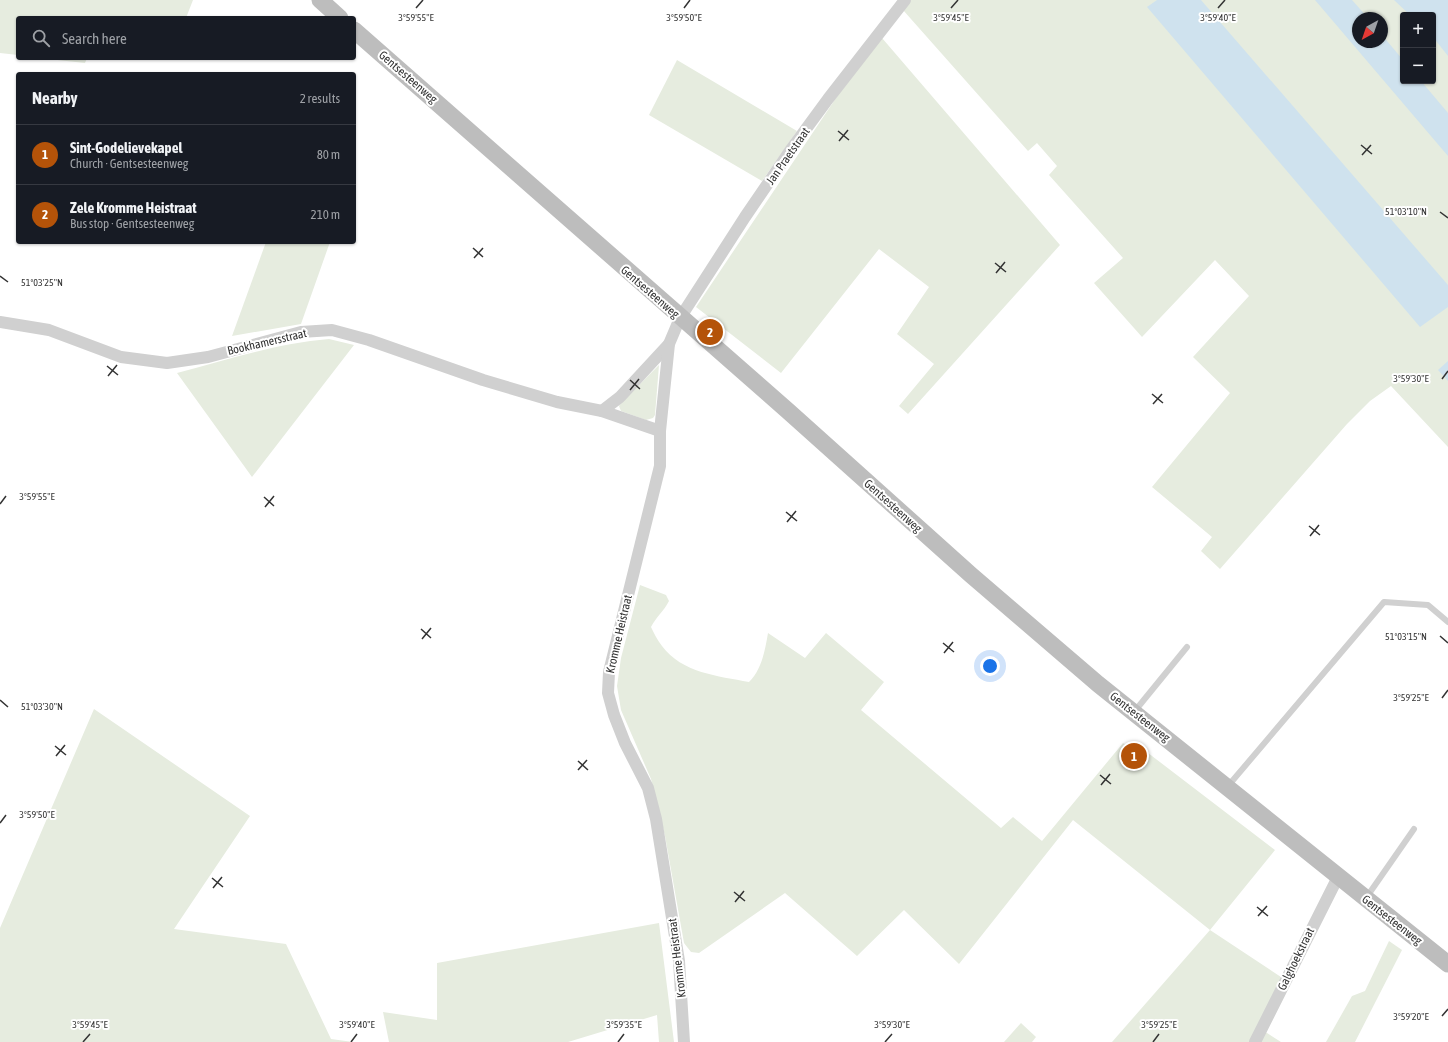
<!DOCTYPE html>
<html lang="en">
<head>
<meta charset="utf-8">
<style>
  body { margin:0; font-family:"Asap Condensed",sans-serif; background:#20242c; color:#f1f3f6 }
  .controls { position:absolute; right:12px; top:12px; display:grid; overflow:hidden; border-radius:4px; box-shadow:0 1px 3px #0004 }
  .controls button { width:36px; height:36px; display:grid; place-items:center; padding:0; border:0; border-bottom:1px solid #363941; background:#171b24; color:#f1f3f6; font:20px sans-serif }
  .compass { position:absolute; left:1352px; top:12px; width:36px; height:36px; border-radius:50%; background:#171b24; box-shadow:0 1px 3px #0004; rotate:220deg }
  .you { position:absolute; left:990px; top:666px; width:14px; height:14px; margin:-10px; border:3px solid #fff; border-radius:50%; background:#1a73e8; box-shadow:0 0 0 6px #1a73e833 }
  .badge { display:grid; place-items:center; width:26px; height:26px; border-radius:50%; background:#b45309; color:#fff; font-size:13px; font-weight:700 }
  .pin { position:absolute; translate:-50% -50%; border:2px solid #fff; box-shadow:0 1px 4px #0006 }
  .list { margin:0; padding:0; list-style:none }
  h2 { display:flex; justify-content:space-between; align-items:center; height:52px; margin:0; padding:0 16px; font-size:17px }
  h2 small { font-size:13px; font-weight:400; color:#9ea1a6 }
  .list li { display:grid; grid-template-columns:26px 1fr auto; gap:12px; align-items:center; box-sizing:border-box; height:60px; padding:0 16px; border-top:1px solid #363941 }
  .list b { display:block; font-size:15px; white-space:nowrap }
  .list p { margin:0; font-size:13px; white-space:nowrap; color:#9ea1a6 }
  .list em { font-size:13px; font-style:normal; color:#9ea1a6 }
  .icon { flex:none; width:22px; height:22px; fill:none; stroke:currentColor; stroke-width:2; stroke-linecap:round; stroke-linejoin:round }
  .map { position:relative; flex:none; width:1448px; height:1042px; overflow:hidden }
  .search { position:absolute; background:#171b24; box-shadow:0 1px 3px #0004; left:16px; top:16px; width:340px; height:44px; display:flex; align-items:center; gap:10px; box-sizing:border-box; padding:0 14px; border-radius:4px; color:#9ea1a6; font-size:15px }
  .panel { position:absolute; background:#171b24; box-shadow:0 1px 3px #0004; left:16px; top:72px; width:340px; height:172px; border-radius:4px }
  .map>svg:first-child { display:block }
  .green { fill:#e6ecdf; fill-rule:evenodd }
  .water { fill:#cfe2ee }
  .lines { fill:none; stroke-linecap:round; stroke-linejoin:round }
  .lane { stroke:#d0d0d0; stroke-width:6 }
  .street { stroke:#d0d0d0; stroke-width:12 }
  .secondary { stroke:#bdbdbd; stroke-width:17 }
  .ticks { fill:none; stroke:#333; stroke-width:1.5 }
  .labels { text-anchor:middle; stroke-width:4; stroke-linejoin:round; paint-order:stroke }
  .street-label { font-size:12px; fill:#333; stroke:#fff }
  .ticks-label { font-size:10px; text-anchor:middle; fill:#333; stroke:#fff; stroke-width:4; stroke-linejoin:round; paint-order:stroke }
</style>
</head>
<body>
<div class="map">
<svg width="1448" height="1042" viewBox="0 0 1448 1042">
  <rect width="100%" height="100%" fill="#fff"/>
  <!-- green -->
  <g class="green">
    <path d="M0,0H193L186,18H18V55L0,53Z"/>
    <path d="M911,0H1448V447L1391,386L1370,401L1347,424L1220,569L1201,551L1212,537L1152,487L1230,393L1193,357L1249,296L1215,260L1142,337L1094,283L1123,258L1049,175L1057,166L1037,143L1028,151L903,10ZM1403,15H1433V81H1403ZM1358,18H1382V42H1358Z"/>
    <path d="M882,38L1060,245L908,414L899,406L934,364L897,334L929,287L879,249L781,373L696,307L838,95Z"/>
    <path d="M39,58H87L85,63Z"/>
    <path d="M677,60L797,131L762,181L649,115Z"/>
    <path d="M266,242H330L301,324L232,336Z"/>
    <path d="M329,339L354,345L252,477L177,373C227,360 278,343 329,339Z"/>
    <path d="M659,365L655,415L653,418L646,420L621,411L619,406L621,403Z"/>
    <path d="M640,585L666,595L669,601C664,611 656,617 651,627C654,633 657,640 662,646C682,673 718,676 749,682C762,669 765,650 768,633L805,658L826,633L884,682L861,710L1001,828L1013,817L1042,841L1123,743L1131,748L1135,743L1275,850L1210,930L1287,981L1264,1031L1281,1042H1112L1210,930L1073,820L959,964L904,910L857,956L785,893L699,953L691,952L684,943L665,836L651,779L621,710L617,686L621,658Z"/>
    <path d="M94,709L250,816L174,929L286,944L331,1039L353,1042H0V928Z"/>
    <path d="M659,923L674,1042H659L657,1015L568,1042H389L383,1012L437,1020V963Z"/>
    <path d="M1389,941L1402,950L1355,1042H1326L1352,996L1365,991Z"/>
    <path d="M1021,1023L1036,1037L1032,1042H1004Z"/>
  </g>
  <!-- water -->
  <g class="water">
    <path d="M1157,0H1201L1448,285V307L1420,327L1147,7Z"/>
    <path d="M1315,0H1352L1368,18H1358V42H1382V35L1403,60V81H1421L1448,113V156Z"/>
    <path d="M1394,0H1448V56L1433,37V15H1410Z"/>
    <path d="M1448,361V381L1438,370Z"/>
  </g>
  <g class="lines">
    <!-- lane -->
    <g class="lane">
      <path d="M1134,712L1187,647"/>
      <path d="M1228,786L1384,602L1428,605L1448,622"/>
      <path d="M1366,898L1414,829"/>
    </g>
    <!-- street -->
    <g class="street">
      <path d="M0,322L49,330L121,357L167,363L208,357L301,332L332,330L369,340L483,380L557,402L602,411L660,431"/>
      <path d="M602,411L620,397L669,344"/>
      <path d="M684,1042L679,961L656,819L648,788L625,743L614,715L608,693L609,672L660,466V431L669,344L680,318L745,217L792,148L828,99L905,0"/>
      <path d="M1255,1042L1338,877"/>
    </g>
    <!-- secondary -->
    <g class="secondary">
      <path d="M320,0L340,18"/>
      <path d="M354,30L788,411L971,575L1098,684L1448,964"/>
    </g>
  </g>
  <!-- ticks -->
  <path class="ticks" d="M416,8L423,0M684,8L690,0M951,8L958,0M1218,8L1225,0M838,131L849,140M839,141L848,130M1361,145L1372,154M1362,155L1371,145M1440,212L1448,218M473,248L483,257M474,258L483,248M995,263L1006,272M996,273L1005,262M0,276L8,282M107,366L118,375M108,376L117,365M1442,379L1448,371M630,380L640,389M630,390L639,379M1152,394L1163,403M1153,404L1162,394M264,497L274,506M0,504L6,496M265,507L274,496M786,512L797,521M787,522L796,511M1309,526L1320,535M1310,536L1319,525M421,629L431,638M1440,636L1448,643M422,639L431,628M943,643L954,652M944,653L953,642M1442,698L1448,690M0,700L8,707M55,746L66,755M56,756L65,745M578,761L588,770M578,770L587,760M1100,775L1111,784M1101,785L1110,774M0,823L6,815M212,878L223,887M213,888L222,877M734,892L745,901M735,902L744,891M1257,907L1268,916M1258,916L1267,906M1442,1016L1448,1009M83,1042L90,1034M351,1042L357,1034M618,1042L624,1034M885,1042L892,1034M1153,1042L1159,1034"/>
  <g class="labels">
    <!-- street labels -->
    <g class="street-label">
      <text transform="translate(408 77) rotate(41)" y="4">Gentsesteenweg</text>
      <text transform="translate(788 156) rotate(-55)" y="4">Jan Praetstraat</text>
      <text transform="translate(650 292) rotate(41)" y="4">Gentsesteenweg</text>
      <text transform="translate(267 342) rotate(-13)" y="4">Bookhamersstraat</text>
      <text transform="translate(893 506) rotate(42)" y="4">Gentsesteenweg</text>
      <text transform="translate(619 634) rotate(-77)" y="4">Kromme Heistraat</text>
      <text transform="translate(1140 717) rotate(38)" y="4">Gentsesteenweg</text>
      <text transform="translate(1392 920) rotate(38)" y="4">Gentsesteenweg</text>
      <text transform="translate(677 958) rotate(-97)" y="4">Kromme Heistraat</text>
      <text transform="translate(1296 959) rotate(-64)" y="4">Galghoekstraat</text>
    </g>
  </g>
  <g class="ticks-label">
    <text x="416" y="21">3°59'55"E</text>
    <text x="684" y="21">3°59'50"E</text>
    <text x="951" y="21">3°59'45"E</text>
    <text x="1218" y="21">3°59'40"E</text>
    <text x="1406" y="215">51°03'10"N</text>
    <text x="42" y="286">51°03'25"N</text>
    <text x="1411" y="382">3°59'30"E</text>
    <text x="37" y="500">3°59'55"E</text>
    <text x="1406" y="640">51°03'15"N</text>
    <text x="1411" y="701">3°59'25"E</text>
    <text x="42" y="710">51°03'30"N</text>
    <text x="37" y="818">3°59'50"E</text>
    <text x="1411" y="1020">3°59'20"E</text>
    <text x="90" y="1028">3°59'45"E</text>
    <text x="357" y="1028">3°59'40"E</text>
    <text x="624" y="1028">3°59'35"E</text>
    <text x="892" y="1028">3°59'30"E</text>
    <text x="1159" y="1028">3°59'25"E</text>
  </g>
</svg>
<div class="controls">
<button>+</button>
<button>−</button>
</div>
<svg class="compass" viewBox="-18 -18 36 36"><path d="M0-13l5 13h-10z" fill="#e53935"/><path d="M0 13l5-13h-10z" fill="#9ea1a6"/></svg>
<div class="you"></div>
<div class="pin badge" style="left:1134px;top:756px">1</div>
<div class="pin badge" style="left:710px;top:332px">2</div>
<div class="search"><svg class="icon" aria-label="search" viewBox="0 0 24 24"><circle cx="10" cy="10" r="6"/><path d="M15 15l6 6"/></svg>Search here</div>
<section class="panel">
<h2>Nearby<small>2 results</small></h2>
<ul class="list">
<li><span class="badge">1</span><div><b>Sint-Godelievekapel</b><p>Church · Gentsesteenweg</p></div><em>80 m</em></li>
<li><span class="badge">2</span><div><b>Zele Kromme Heistraat</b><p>Bus stop · Gentsesteenweg</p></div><em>210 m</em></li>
</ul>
</section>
</div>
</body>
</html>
